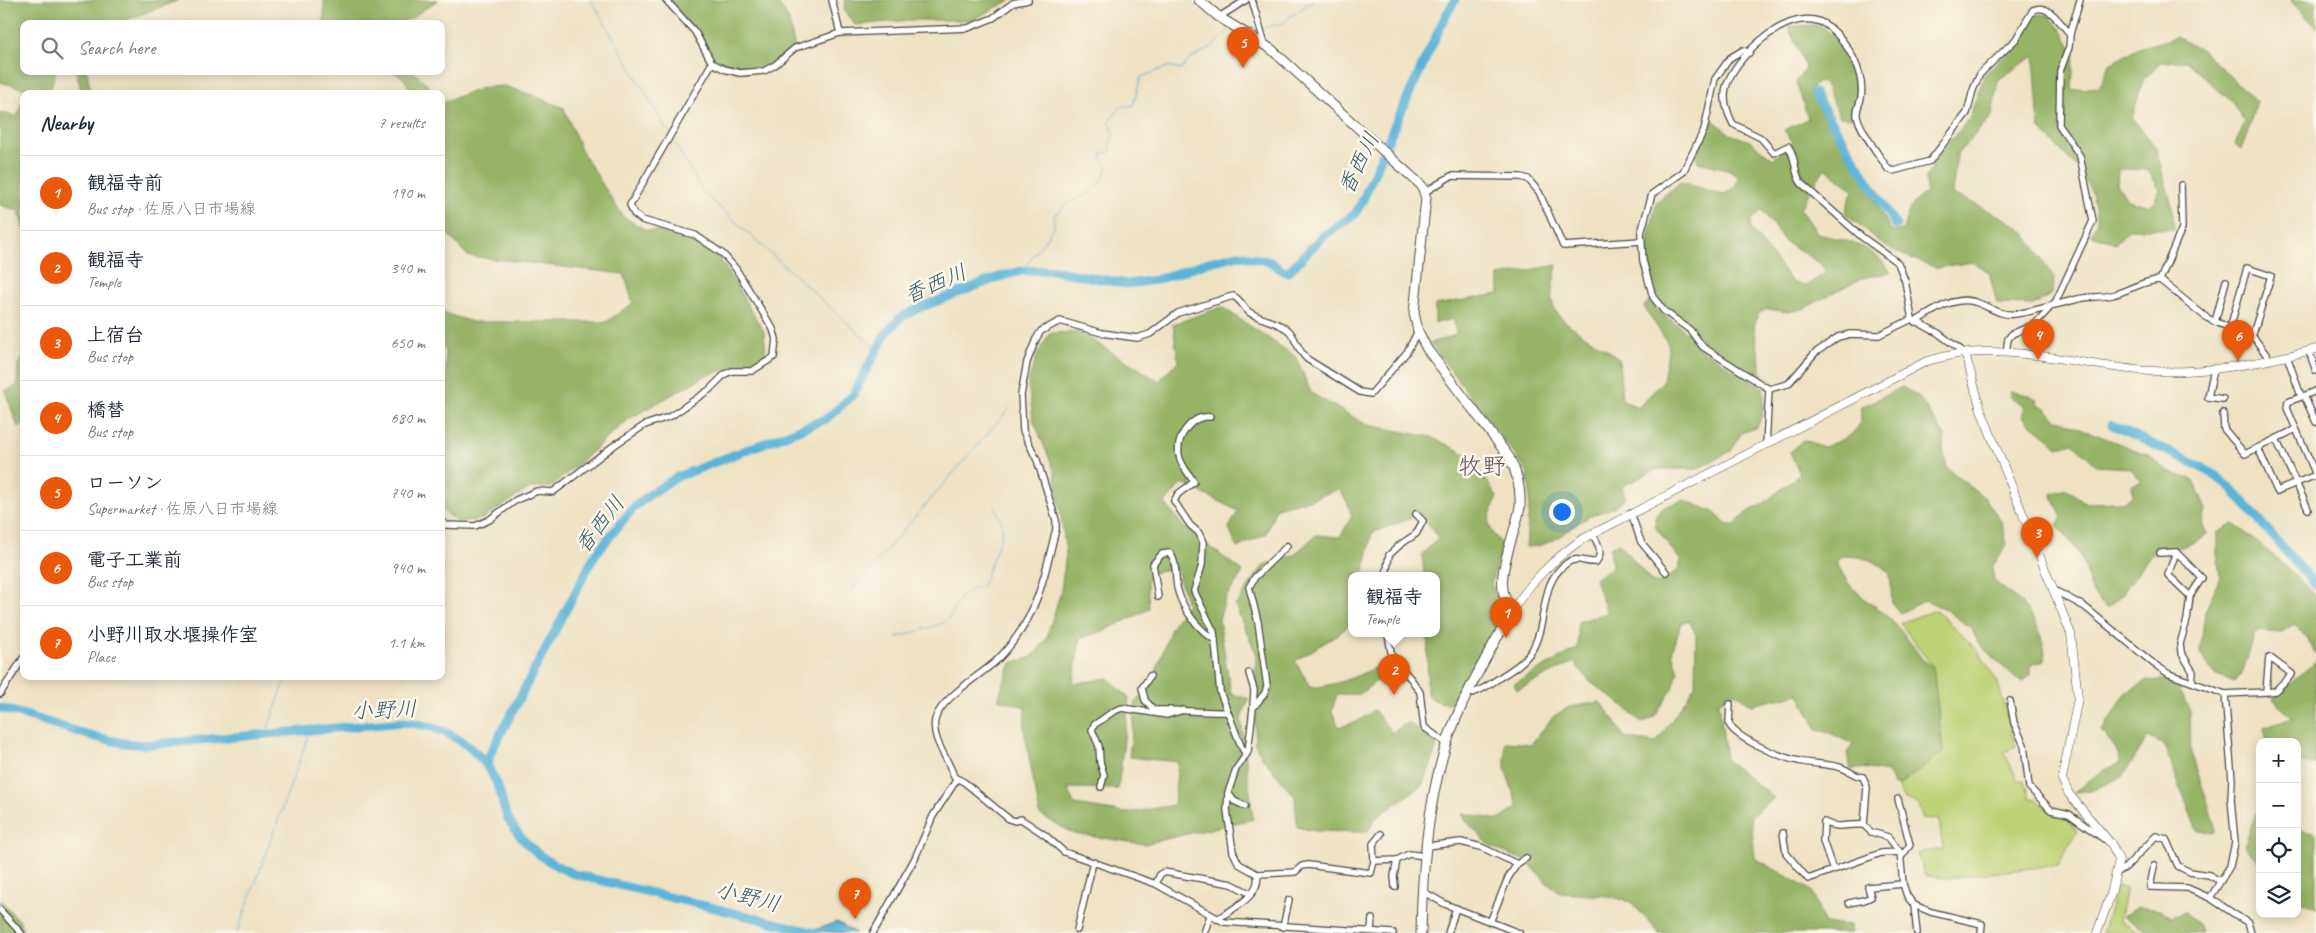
<!DOCTYPE html>
<html lang="en">
<head>
<meta charset="utf-8">
<style>
  body { margin:0; font-family:Caveat,"Klee One",sans-serif; background:#f6f6f7; color:#1f2937 }
  .controls { position:absolute; right:15px; bottom:15px; display:grid; overflow:hidden; border-radius:10px; box-shadow:0 2px 12px #0003 }
  .controls button { width:45px; height:45px; display:grid; place-items:center; padding:0; border:0; border-bottom:1px solid #e0e1e3; background:#fff; color:#1f2937; font:25px sans-serif }
  .you { position:absolute; left:1561px; top:511px; width:18px; height:18px; margin:-12px; border:4px solid #fff; border-radius:50%; background:#1a73e8; box-shadow:0 0 0 8px #1a73e833 }
  .badge { display:grid; place-items:center; width:32px; height:32px; border-radius:50%; background:#ea580c; color:#fff; font-size:16px; font-weight:700 }
  .pin { position:absolute; translate:-50% -41px; filter:drop-shadow(0 1px 2px #0008) }
  .pin::after { content:''; position:absolute; top:26px; width:18px; height:15px; background:inherit; clip-path:polygon(0 0,100% 0,50% 100%) }
  .popup { position:absolute; left:1348px; top:572px; width:92px; height:65px; box-sizing:border-box; display:grid; place-content:center; border-radius:10px; background:#fff; filter:drop-shadow(0 1px 4px #0005); font-size:16px; white-space:nowrap; color:#747a83 }
  .popup b { font-size:19px; color:#1f2937 }
  .popup::after { content:''; position:absolute; left:50%; top:100%; margin-left:-10px; border:10px solid transparent; border-top-color:#fff }
  .list { margin:0; padding:0; list-style:none }
  h2 { display:flex; justify-content:space-between; align-items:center; height:65px; margin:0; padding:0 20px; font-size:21px }
  h2 small { font-size:16px; font-weight:400; color:#747a83 }
  .list li { display:grid; grid-template-columns:32px 1fr auto; gap:15px; align-items:center; box-sizing:border-box; height:75px; padding:0 20px; border-top:1px solid #e0e1e3 }
  .list b { display:block; font-size:19px; white-space:nowrap }
  .list p { margin:0; font-size:16px; white-space:nowrap; color:#747a83 }
  .list em { font-size:16px; font-style:normal; color:#747a83 }
  .icon { flex:none; width:28px; height:28px; fill:none; stroke:currentColor; stroke-width:2; stroke-linecap:round; stroke-linejoin:round }
  .map { position:relative; flex:none; width:2316px; height:933px; overflow:hidden }
  .search { position:absolute; background:#fff; box-shadow:0 2px 12px #0003; left:20px; top:20px; width:425px; height:55px; display:flex; align-items:center; gap:12px; box-sizing:border-box; padding:0 18px; border-radius:10px; color:#747a83; font-size:19px }
  .panel { position:absolute; background:#fff; box-shadow:0 2px 12px #0003; left:20px; top:90px; width:425px; height:590px; border-radius:10px }
  .map>svg:first-child { display:block }
  .green { fill:#bdd174; stroke:#747e50 }
  .forest { fill:#96b366; stroke:#606f48; fill-rule:evenodd }
  .water { fill:#5ab3d8; stroke:#426f82 }
  .lines { fill:none; stroke-linecap:round; stroke-linejoin:round }
  .stream { stroke:#5ab3d8; stroke-width:1 }
  .river { stroke:#5ab3d8; stroke-width:9 }
  .street-casing { stroke:#484642; stroke-width:8 }
  .secondary-casing { stroke:#484642; stroke-width:9 }
  .primary-casing { stroke:#484642; stroke-width:11 }
  .street { stroke:#fff; stroke-width:5.5 }
  .secondary { stroke:#fff; stroke-width:8 }
  .primary { stroke:#fff; stroke-width:9 }
  .labels { text-anchor:middle; stroke-width:5; stroke-linejoin:round; paint-order:stroke }
  .water-label { font-size:22px; font-style:italic; fill:#3b5b68; stroke:#fbf7ec }
  .quarter-label { font-size:24px; fill:#65515d; stroke:#fbf7ec }
</style>
</head>
<body>
<div class="map">
<svg width="2316" height="933" viewBox="0 0 2316 933">
  <rect width="100%" height="100%" fill="#fbf7ec"/>
  <filter id="ink" filterUnits="userSpaceOnUse"><feTurbulence type="fractalNoise" baseFrequency=".02" numOctaves="2"/><feDisplacementMap in="SourceGraphic" scale="10" xChannelSelector="R" yChannelSelector="G"/><feConvolveMatrix kernelMatrix="1 2 1 2 8 2 1 2 1" color-interpolation-filters="sRGB"/></filter>
  <filter id="wash" filterUnits="userSpaceOnUse"><feTurbulence type="fractalNoise" baseFrequency=".0096" numOctaves="4" result="noise"/><feDisplacementMap in="SourceGraphic" scale="20" xChannelSelector="R" yChannelSelector="G"/><feGaussianBlur stdDeviation="1.12" result="paint"/><feColorMatrix in="noise" values="0 0 0 0 0 0 0 0 0 0 0 0 0 0 0 0 0 1.4 0 .05"/><feComposite in="paint" operator="in"/></filter>
  <g filter="url(#wash)">
    <rect width="100%" height="100%" fill="#eee2c3"/>
    <!-- green -->
    <g class="green">
      <path d="M1936,610L1979,652L1998,683L2016,747L2004,752L2018,780H2025L2030,798L2038,800L2053,815L2066,817L2077,831L2058,865L1947,878L1925,876L1917,853L1943,849L1939,820L1923,818L1917,803L1905,800L1898,786L1943,752L1933,667L1900,623Z"/>
      <path d="M2117,886L2126,889L2119,920L2140,933H2102Z"/>
    </g>
    <!-- forest -->
    <g class="forest">
      <path d="M0,0H179L116,24H24V71H56L49,94H25L27,89L0,82Z"/>
      <path d="M324,0H438L410,19L397,24H324Z"/>
      <path d="M666,0H776L788,18L795,48C758,75 757,78 712,63L695,32Z"/>
      <path d="M844,0H1011L972,20H910L855,25L845,12Z"/>
      <path d="M2290,0H2316V27Z"/>
      <path d="M2034,14L2049,15L2064,34L2074,54L2072,90L2099,87L2110,64L2139,48L2176,37L2201,49L2256,101L2249,129L2241,149L2235,144L2245,122L2231,101L2186,61L2160,62L2143,80L2132,118L2155,146L2172,206L2174,229H2129L2116,243L2091,235L2097,222L2093,194L2079,170L2039,127L2034,56L1998,80L1992,116L1957,154L1952,194C1968,201 2015,221 2025,233C2036,247 2043,264 2054,278L2052,294L2033,305L1997,304L1989,272L1972,262L1937,268L1903,255L1882,244L1845,213L1853,190L1825,168L1800,208L1818,234C1850,242 1871,244 1891,272L1862,278L1803,309L1788,312L1767,309L1758,313L1754,327L1763,380L1714,351L1658,298L1648,264V240L1657,201L1681,182L1723,195L1736,186L1738,176L1728,169L1698,162L1696,155L1712,119L1730,134L1750,141L1773,159L1793,142L1784,130L1808,119L1796,82L1806,68L1788,26L1819,25L1829,32L1847,56L1857,94L1852,118L1840,117L1826,86L1820,81L1810,89C1826,125 1849,155 1869,188C1877,203 1882,219 1893,232L1903,231C1907,214 1910,202 1926,193V178L1940,153L1969,119L1985,73L2017,44ZM2118,169L2148,170L2160,190L2151,206L2127,200L2117,184ZM1762,210L1785,242L1821,264L1826,273L1807,285L1793,283L1750,228L1752,219Z"/>
      <path d="M76,71H87L91,94H82Z"/>
      <path d="M392,71H413L437,94H412L404,78Z"/>
      <path d="M504,86L532,95L564,108L581,150L623,217L646,230L676,233L696,240L718,256L764,332L766,356L705,376L629,419L551,487L530,488L482,519L458,522L441,509V395L447,385L445,350L441,341V312L472,322H606L633,303L624,274L468,256L441,227V98L445,101L486,87Z"/>
      <path d="M24,98V231L19,211L0,205V112L17,117Z"/>
      <path d="M1557,265C1555,278 1548,296 1554,308C1563,327 1603,344 1619,359L1622,401L1639,407L1663,381L1669,345L1644,307L1650,299L1657,310L1683,329L1704,351L1763,388C1765,402 1763,414 1757,427L1741,433L1731,451L1697,469H1658L1622,486L1625,497C1616,511 1599,510 1585,519C1564,531 1552,547 1526,547L1530,492L1527,471L1430,343L1456,335L1454,319L1435,323V305L1499,294V276Z"/>
      <path d="M1222,307L1296,357L1311,393L1367,425L1431,437L1466,454L1484,477L1497,497C1488,520 1484,525 1502,544L1491,584L1504,612L1456,703C1443,704 1436,703 1427,694L1428,634H1436V576H1424L1422,554L1439,538L1421,514L1372,533L1363,576H1352L1351,623L1340,633L1295,661L1311,688C1338,685 1359,676 1384,663L1389,671L1360,694H1337L1332,711L1339,727L1357,722L1374,710L1392,733L1408,722L1437,743L1432,762L1422,785L1376,818L1367,832L1316,831L1297,827L1295,797L1262,757L1255,744L1256,653L1235,606L1264,565L1294,555L1316,535L1340,537L1352,516L1347,502L1339,489L1312,499L1276,508L1266,534L1237,548L1229,528L1238,511L1182,483L1165,503L1183,526L1243,572L1225,599L1219,620L1231,694L1249,699L1241,718L1253,819L1144,844L1075,834L1040,815L1024,730L1025,707L998,699L1011,663L1032,657L1046,640L1061,591L1066,553L1055,472L1033,419L1028,382L1038,353L1050,333L1079,332L1159,381L1178,361L1173,324ZM1177,569L1187,604L1171,628L1150,690L1136,701L1129,757L1178,762L1174,805L1127,813L1074,805L1068,788L1118,789L1129,698L1108,678L1073,684L1080,638L1104,631L1149,609L1147,581L1151,573Z"/>
      <path d="M24,357V424L18,427L5,391L17,386L18,364Z"/>
      <path d="M1902,387L1918,396L1945,436L1943,448L1947,468L1986,499L2002,523L2007,545L1992,567L1994,581C2016,599 2033,608 2041,637C2043,645 2046,652 2045,661L2030,665V675L2024,681L2016,679L1979,644L1971,628L1945,609L1925,600L1900,613L1892,603L1890,574C1876,559 1861,556 1841,556L1836,562L1848,583L1867,601L1882,611L1903,633L1923,660L1933,667L1943,752L1898,786L1893,784L1888,772L1863,768L1851,770L1847,753L1853,744L1830,733L1817,730L1799,694L1752,705L1735,693L1719,701L1726,760L1774,798L1751,816L1755,858L1812,891L1824,923L1850,925L1851,933H1659L1631,902L1608,896L1561,893L1548,884L1528,862L1491,847L1467,822L1462,813L1499,820L1518,807L1505,768V742L1531,744L1554,716L1569,707L1600,702L1614,719L1625,738L1656,743L1695,686L1696,635L1689,620L1681,623L1672,652L1678,671L1673,688L1654,717L1642,723L1621,704L1590,682L1574,662L1517,690L1514,684L1578,648V622L1607,613L1595,579L1612,567L1610,547L1619,543L1652,582L1659,584L1678,570L1681,561L1656,528L1655,516L1664,507L1684,500L1714,512L1727,525H1735L1746,513L1763,504L1800,474L1790,452L1803,440L1824,447C1843,439 1866,433 1860,408Z"/>
      <path d="M2010,391L2028,395L2037,400V404L2046,408L2057,419L2148,455L2168,472L2194,480L2206,509L2203,525L2207,534C2192,545 2176,551 2157,549C2138,566 2129,592 2107,608C2082,587 2092,576 2079,553C2072,543 2064,534 2057,525L2062,517L2051,494L2067,489L2086,503L2122,502L2133,496L2132,485L2142,481L2130,468L2097,466L2073,443L2058,447C2047,435 2034,428 2022,416L2025,407L2009,397Z"/>
      <path d="M2234,524L2280,561L2316,596V655L2307,638L2294,624L2281,633L2256,631L2243,671L2235,682L2214,674L2200,653L2205,612L2220,577L2217,553V533Z"/>
      <path d="M2316,661V764L2297,763V742H2267L2264,728L2292,718L2273,699Z"/>
      <path d="M2172,679L2190,710L2191,752L2214,822V832L2197,831L2164,745L2148,737L2123,776L2091,791L2074,792L2101,772L2120,763L2119,753L2102,731L2126,693L2147,681Z"/>
      <path d="M2260,812V863L2244,846L2256,813Z"/>
      <path d="M2297,829L2316,834V908L2297,900Z"/>
      <path d="M0,900L20,921L23,933H0Z"/>
      <path d="M2139,907L2160,910L2171,917L2185,912L2198,924L2202,933H2152L2122,916Z"/>
    </g>
    <!-- water -->
    <path class="water" d="M837,922L856,933L810,931Z"/>
    <g class="lines">
      <!-- stream -->
      <g class="stream">
        <path d="M591,0L600,14"/>
        <path d="M601,17L669,133"/>
        <path d="M1238,24L1257,28"/>
        <path d="M1263,28L1281,24L1313,0"/>
        <path d="M672,138L703,192L876,349"/>
        <path d="M1022,271L1054,227V216L1068,203L1086,195L1100,183L1108,167L1102,159V154L1111,151V141L1114,133L1109,121L1122,106H1133L1141,77L1170,66L1181,70L1190,59L1212,47L1230,29"/>
        <path d="M850,592L1009,409"/>
        <path d="M895,638L942,624L949,618L961,597L970,590L982,586L1001,537L1003,525L995,507"/>
        <path d="M268,728L287,676"/>
        <path d="M310,733L311,731"/>
        <path d="M265,735L266,734"/>
        <path d="M237,933L308,737"/>
      </g>
      <!-- river -->
      <g class="river">
        <path d="M1814,93L1896,226"/>
        <path d="M2112,425L2195,464L2216,476L2232,489L2316,586"/>
        <path d="M0,708C49,720 94,742 144,745L404,722C443,725 480,746 496,782C502,795 502,809 510,822C525,847 547,863 574,874L816,933"/>
        <path d="M488,766L490,754L595,555L633,508L650,494L677,477L826,419L853,395L885,335L900,318L919,308L1002,276L1022,271L1052,270L1127,284L1156,280L1209,262L1239,255L1271,262L1283,271L1288,272L1323,236L1355,214L1362,202L1393,129L1444,19L1455,0"/>
      </g>
    </g>
  </g>
  <g filter="url(#ink)">
    <g class="lines">
      <defs>
        <g id="street">
          <path d="M666,0L695,32L712,63L724,69L740,73L764,71L775,65L795,48L840,33L968,28L993,18L1013,3L1028,0"/>
          <path d="M832,0L840,33"/>
          <path d="M1252,0L1265,45"/>
          <path d="M1219,17L1246,0"/>
          <path d="M1749,53L1743,50L1730,58L1715,79L1704,130L1683,172L1652,194L1641,233L1643,261L1653,297L1664,311L1690,330L1703,347L1769,389L1788,384L1815,353L1838,337L1850,334L1879,335L1912,319"/>
          <path d="M1425,192L1451,176L1521,177L1528,179L1539,192L1563,246L1642,241"/>
          <path d="M2160,280L2182,228L2181,185"/>
          <path d="M1915,322C1932,312 1954,295 1975,302C1989,306 1999,316 2015,314C2036,311 2057,304 2078,299C2089,296 2101,298 2112,295C2128,291 2144,280 2160,280L2207,318L2255,339L2270,360"/>
          <path d="M2215,322L2226,281"/>
          <path d="M2230,328L2247,268L2271,276L2252,337"/>
          <path d="M2309,351L2316,371"/>
          <path d="M1965,353L1938,333L1912,319L1905,281L1898,263L1862,237L1802,184C1793,174 1797,157 1788,146L1774,153L1761,138L1733,124C1727,113 1722,97 1727,84C1738,53 1795,0 1829,27C1848,42 1865,73 1861,98C1860,104 1856,109 1857,116C1861,132 1879,155 1888,169L1893,171L1930,161L1967,113L1973,90L1980,74L2016,39L2033,10C2049,3 2060,23 2070,34"/>
          <path d="M2006,353L2008,339L2012,334L2035,324L2056,301L2093,221L2080,156L2059,125L2060,71L2069,47L2070,34L2080,0"/>
          <path d="M2287,356L2301,396"/>
          <path d="M2214,369L2208,397L2223,399"/>
          <path d="M2316,391L2288,402L2287,408L2316,475"/>
          <path d="M2304,396L2316,422"/>
          <path d="M2223,413L2224,429L2245,454L2296,429"/>
          <path d="M1210,417C1191,415 1176,437 1179,455C1180,464 1189,474 1194,482L1178,494L1174,501L1190,525L1199,533L1203,542L1202,565L1194,591L1214,632L1220,692L1241,746L1246,755"/>
          <path d="M2276,439L2308,509"/>
          <path d="M1766,445L1769,389"/>
          <path d="M2258,448L2277,491L2316,475"/>
          <path d="M1631,513L1641,542L1666,572"/>
          <path d="M441,521L446,525L475,526L489,520L516,500L537,491L553,492L616,444L645,425L671,416L709,390L725,374L732,371H752L774,357L776,339L773,329L736,269L723,254L695,235L642,220L634,214L630,205L712,63"/>
          <path d="M1287,546L1255,577L1249,587L1258,622L1267,686L1265,693L1253,708L1248,752L1236,769L1228,793L1227,810L1233,852L1239,864L1257,874L1295,872L1302,866L1308,865L1371,873L1374,861L1373,844L1381,834"/>
          <path d="M2176,552L2168,575L2190,596"/>
          <path d="M2160,553L2176,552L2202,578L2190,596L2187,620L2180,644L2181,652L2193,672L2192,682"/>
          <path d="M1386,576L1389,555L1401,544L1416,534L1423,521L1416,514"/>
          <path d="M2054,590L2085,607L2154,664L2169,674L2225,694L2232,780L2231,799L2235,843L2230,866L2210,898L2248,923L2251,933"/>
          <path d="M1158,597L1153,564L1162,554L1170,553C1178,563 1174,579 1178,591C1183,610 1199,630 1215,640"/>
          <path d="M1388,634L1392,658L1411,679L1420,692L1424,727L1447,744"/>
          <path d="M1249,673L1254,690L1253,706"/>
          <path d="M1150,676L1142,688L1145,700L1154,710C1179,709 1202,713 1227,712"/>
          <path d="M1469,691L1472,693C1483,690 1492,683 1502,676C1515,668 1529,659 1535,644C1548,617 1539,583 1567,563C1577,556 1586,563 1596,562C1604,552 1598,544 1592,533"/>
          <path d="M0,694L24,657"/>
          <path d="M2225,694L2266,692L2269,657L2292,674L2275,691L2266,692"/>
          <path d="M2010,701L2014,723L2024,745L2029,787L2051,810L2069,814L2104,839"/>
          <path d="M1730,704L1729,724C1736,739 1783,758 1799,761C1810,764 1833,764 1842,768C1851,771 1851,775 1863,777L1867,787L1864,825L1871,832L1888,837L1900,852L1903,884L1907,896L1914,905L1917,933"/>
          <path d="M1101,787L1104,775L1100,762L1099,746L1092,730L1094,725L1114,711L1122,708L1167,715L1183,710"/>
          <path d="M1228,793L1234,801L1245,806"/>
          <path d="M1898,799L1910,845L1902,856"/>
          <path d="M1783,833L1786,853L1808,879L1881,853L1900,852"/>
          <path d="M1427,846L1461,842L1481,847L1517,864L1526,858"/>
          <path d="M1374,861L1397,860L1409,854L1426,856"/>
          <path d="M2154,866L2150,887L2187,888L2210,898"/>
          <path d="M1833,870L1823,841L1824,822C1838,830 1849,823 1864,825"/>
          <path d="M2118,872L2126,867L2156,836L2166,839L2178,866L2190,872L2209,875L2220,881"/>
          <path d="M1156,884L1160,874L1164,872L1232,884L1251,894"/>
          <path d="M1395,887L1394,876L1397,860"/>
          <path d="M1422,891L1445,904L1519,933"/>
          <path d="M1849,903L1864,900L1871,897L1868,887L1903,884"/>
          <path d="M1914,905L1931,912L1982,924L1981,933"/>
          <path d="M0,910L21,933"/>
          <path d="M1217,919C1231,910 1262,895 1257,874"/>
          <path d="M1490,922L1508,878L1517,864"/>
          <path d="M1283,927L1289,900"/>
          <path d="M1077,930L1093,862"/>
          <path d="M1371,931L1372,919"/>
          <path d="M873,933L915,858L933,816L957,779"/>
          <path d="M1204,933L1210,916"/>
          <path d="M1393,933L1224,922L1156,884L1064,852L1045,835L1021,819L1015,821L1009,819L964,782L954,777C949,759 931,740 935,720C940,699 979,676 995,662C1002,656 1009,647 1015,639C1040,606 1046,568 1056,529V520L1037,460L1023,431L1021,395L1027,362L1036,339L1041,331L1060,321L1102,333L1137,338L1150,334L1178,313L1233,296C1242,300 1242,307 1249,312C1258,319 1277,321 1288,330C1295,335 1297,350 1307,359L1360,392L1371,394L1407,352L1418,331"/>
          <path d="M1448,933L1456,908"/>
        </g>
        <g id="secondary">
          <path d="M1965,353L1981,410L2071,634L2078,698L2062,779L2069,794L2112,845L2119,860L2111,894L2097,933"/>
          <path d="M1513,609C1533,579 1552,561 1581,540L1927,361C1940,358 1952,354 1965,353C2026,347 2089,367 2150,371C2206,374 2262,363 2316,349"/>
        </g>
        <path id="primary" d="M1199,0L1219,17L1271,49L1422,186L1426,198L1414,313L1418,331L1427,349L1509,457C1517,472 1521,488 1520,506C1517,533 1487,588 1513,609C1489,653 1462,697 1446,745C1427,805 1422,871 1421,933"/>
      </defs>
      <!-- street casing -->
      <use href="#street" class="street-casing"/>
      <!-- secondary casing -->
      <use href="#secondary" class="secondary-casing"/>
      <!-- primary casing -->
      <use href="#primary" class="primary-casing"/>
      <!-- street -->
      <use href="#street" class="street"/>
      <!-- secondary -->
      <use href="#secondary" class="secondary"/>
      <!-- primary -->
      <use href="#primary" class="primary"/>
    </g>
  </g>
  <g class="labels">
    <!-- water labels -->
    <g class="water-label">
      <text transform="translate(1358 163) rotate(-64)" y="8">香西川</text>
      <text transform="translate(935 283) rotate(-23)" y="8">香西川</text>
      <text transform="translate(599 524) rotate(-52)" y="8">香西川</text>
      <text transform="translate(384 709) rotate(-2)" y="8">小野川</text>
      <text transform="translate(748 896) rotate(14)" y="8">小野川</text>
    </g>
    <!-- quarter labels -->
    <g class="quarter-label">
      <text x="1482" y="474">牧野</text>
    </g>
  </g>
</svg>
<div class="controls">
<button>+</button>
<button>−</button>
<button><svg class="icon" aria-label="locate" viewBox="0 0 24 24"><circle cx="12" cy="12" r="6"/><path d="M12 2v4M12 18v4M2 12h4M18 12h4"/></svg></button>
<button><svg class="icon" aria-label="layers" viewBox="0 0 24 24"><path d="M12 4l9 5-9 5-9-5zM3 14l9 5 9-5"/></svg></button>
</div>
<div class="you"></div>
<div class="pin badge" style="left:1506px;top:638px">1</div>
<div class="pin badge" style="left:1394px;top:695px">2</div>
<div class="popup"><b>観福寺</b>Temple</div>
<div class="pin badge" style="left:2037px;top:558px">3</div>
<div class="pin badge" style="left:2038px;top:360px">4</div>
<div class="pin badge" style="left:1243px;top:68px">5</div>
<div class="pin badge" style="left:2238px;top:361px">6</div>
<div class="pin badge" style="left:855px;top:919px">7</div>
<div class="search"><svg class="icon" aria-label="search" viewBox="0 0 24 24"><circle cx="10" cy="10" r="6"/><path d="M15 15l6 6"/></svg>Search here</div>
<section class="panel">
<h2>Nearby<small>7 results</small></h2>
<ul class="list">
<li><span class="badge">1</span><div><b>観福寺前</b><p>Bus stop · 佐原八日市場線</p></div><em>190 m</em></li>
<li><span class="badge">2</span><div><b>観福寺</b><p>Temple</p></div><em>340 m</em></li>
<li><span class="badge">3</span><div><b>上宿台</b><p>Bus stop</p></div><em>650 m</em></li>
<li><span class="badge">4</span><div><b>橋替</b><p>Bus stop</p></div><em>680 m</em></li>
<li><span class="badge">5</span><div><b>ローソン</b><p>Supermarket · 佐原八日市場線</p></div><em>740 m</em></li>
<li><span class="badge">6</span><div><b>電子工業前</b><p>Bus stop</p></div><em>940 m</em></li>
<li><span class="badge">7</span><div><b>小野川取水堰操作室</b><p>Place</p></div><em>1.1 km</em></li>
</ul>
</section>
</div>
</body>
</html>
